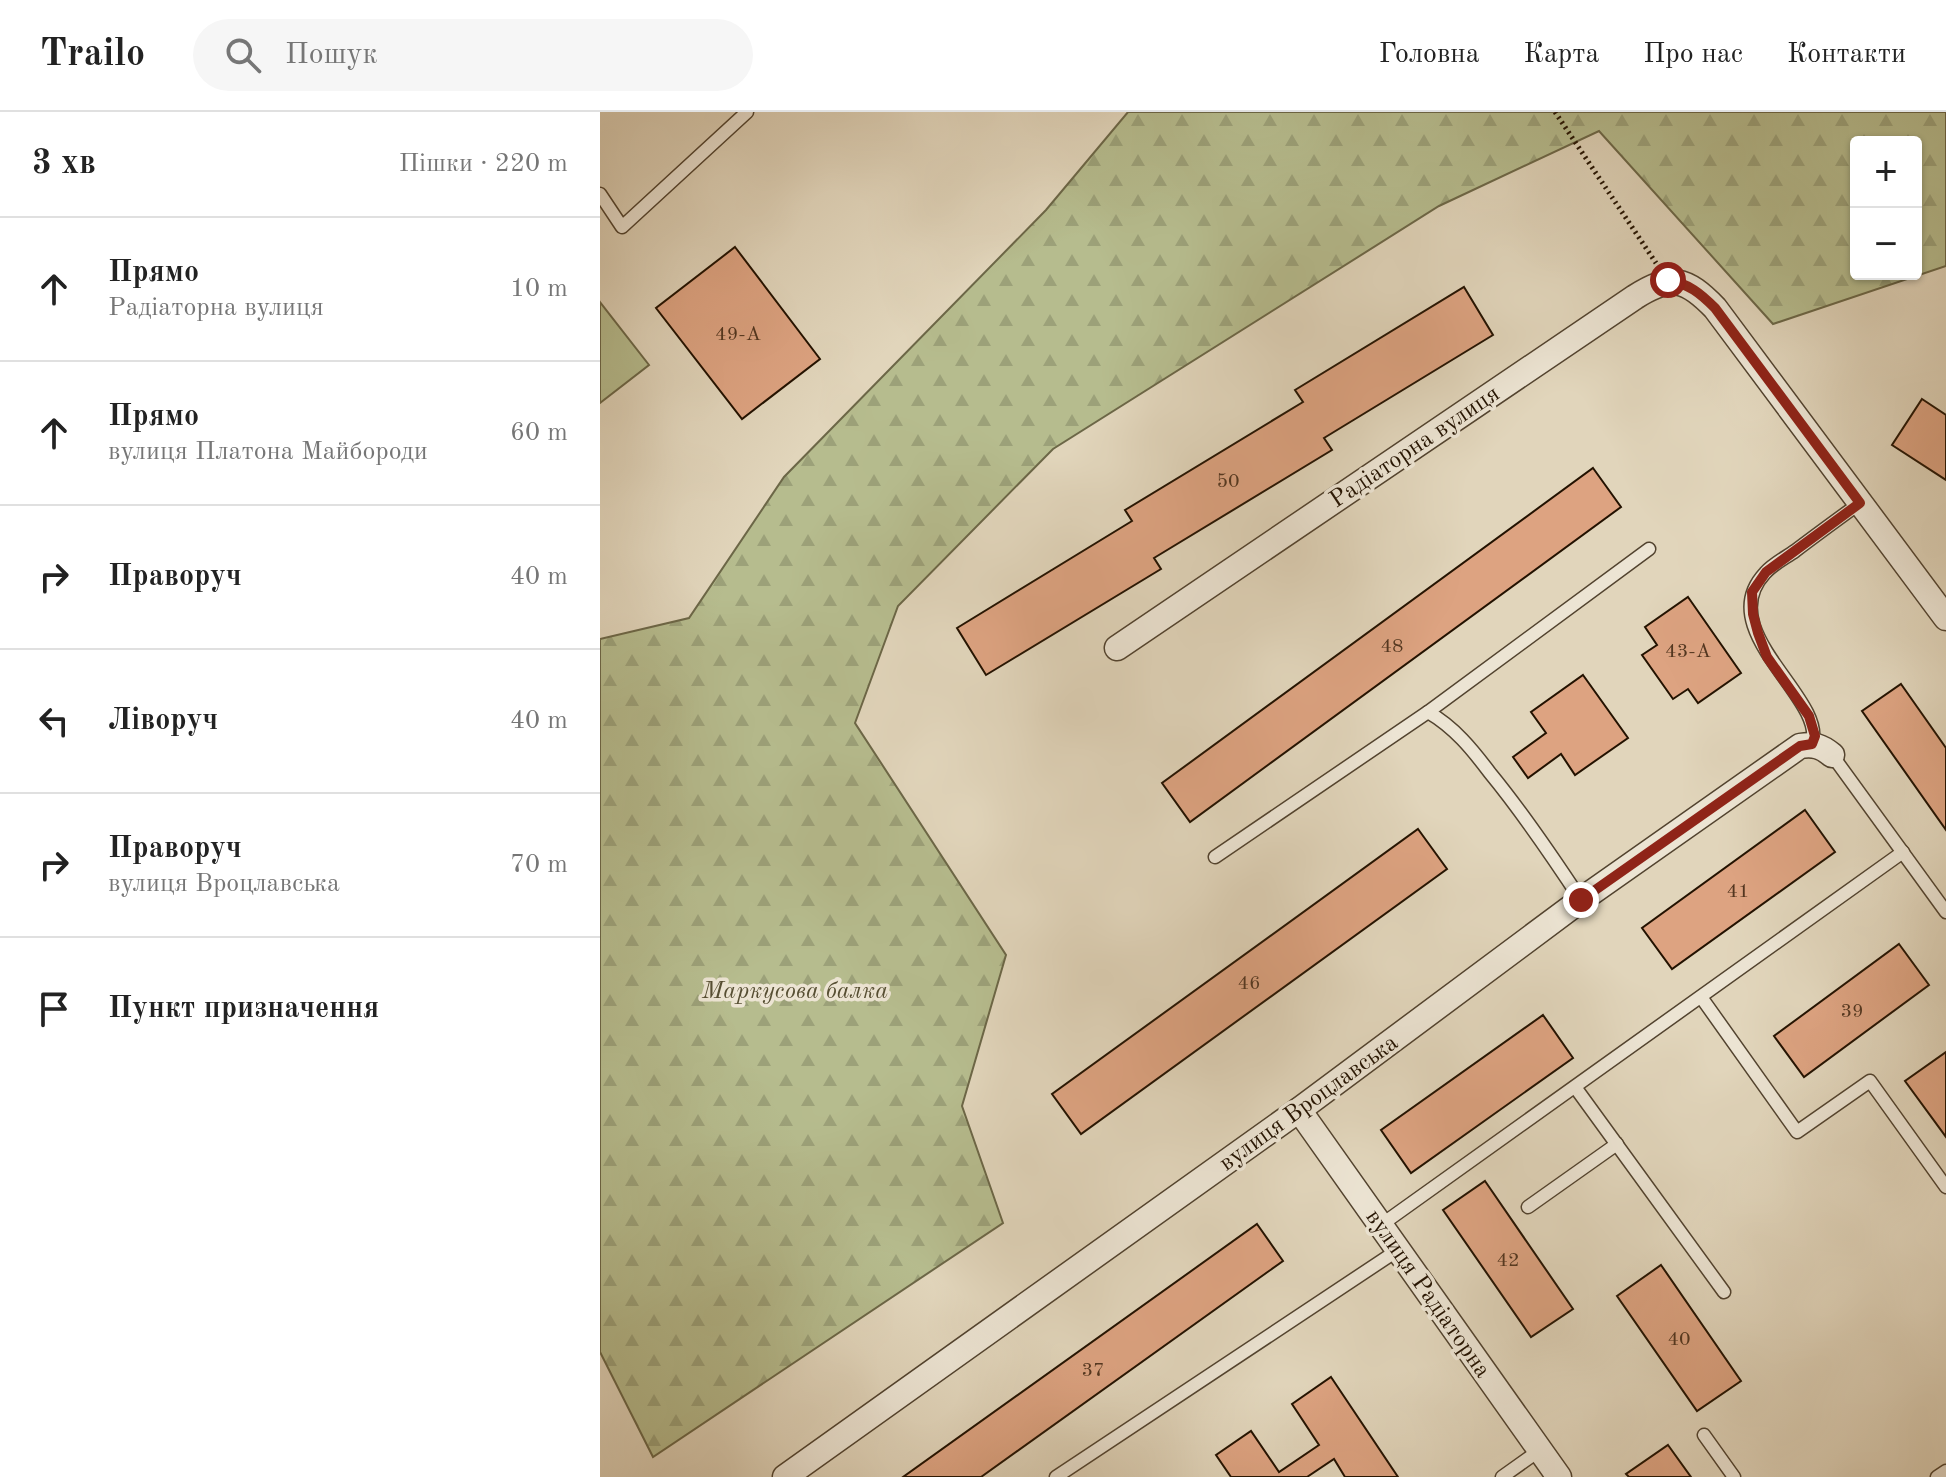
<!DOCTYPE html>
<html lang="uk">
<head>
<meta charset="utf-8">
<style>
  body { margin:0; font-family:"Old Standard TT",serif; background:#f6f6f6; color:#222 }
  .controls { position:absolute; right:24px; top:24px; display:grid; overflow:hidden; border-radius:8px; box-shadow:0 2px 6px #0004 }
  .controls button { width:72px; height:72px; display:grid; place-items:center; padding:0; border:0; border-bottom:2px solid #e0e0e0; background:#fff; color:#222; font:40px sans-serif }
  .stop { position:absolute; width:24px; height:24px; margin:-18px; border:6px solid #8f2418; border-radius:50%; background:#fff }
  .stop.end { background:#8f2418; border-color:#fff; box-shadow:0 2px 8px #0008 }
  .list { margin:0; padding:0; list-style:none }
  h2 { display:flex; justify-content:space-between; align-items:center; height:104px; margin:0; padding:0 32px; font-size:34px }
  h2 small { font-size:26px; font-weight:400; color:#767676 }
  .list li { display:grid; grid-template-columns:52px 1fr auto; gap:24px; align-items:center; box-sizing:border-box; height:144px; padding:0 32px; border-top:2px solid #e0e0e0 }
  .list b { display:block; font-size:30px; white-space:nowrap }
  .list p { margin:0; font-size:26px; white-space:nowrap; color:#767676 }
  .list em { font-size:26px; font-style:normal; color:#767676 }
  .icon { flex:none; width:44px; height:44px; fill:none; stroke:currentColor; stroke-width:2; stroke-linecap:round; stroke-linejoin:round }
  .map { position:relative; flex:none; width:1346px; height:1365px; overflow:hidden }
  header { display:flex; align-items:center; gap:48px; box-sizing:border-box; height:112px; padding:0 40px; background:#fff; border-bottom:2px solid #e0e0e0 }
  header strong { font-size:38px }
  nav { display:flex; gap:44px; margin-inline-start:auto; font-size:28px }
  .search { width:560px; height:72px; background:#f6f6f6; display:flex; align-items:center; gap:20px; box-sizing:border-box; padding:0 28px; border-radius:44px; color:#767676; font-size:30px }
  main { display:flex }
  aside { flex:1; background:#fff }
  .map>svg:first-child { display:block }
  .forest { fill:url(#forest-firs); stroke:#6c6747; stroke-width:2; fill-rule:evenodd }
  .park { fill:#b6bc8e; stroke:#6c6747; stroke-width:2 }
  .building { fill:#dda381; stroke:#231200; stroke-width:2 }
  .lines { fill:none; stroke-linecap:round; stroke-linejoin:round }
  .service-casing { stroke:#52432f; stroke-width:15 }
  .minor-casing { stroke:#52432f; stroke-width:27 }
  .path { stroke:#231200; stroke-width:5; stroke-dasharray:2 4; stroke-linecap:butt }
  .service { stroke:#ece4d3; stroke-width:12 }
  .minor { stroke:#ece4d3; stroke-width:24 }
  .route { stroke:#8f2418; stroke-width:10 }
  .labels { text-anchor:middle; stroke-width:7; stroke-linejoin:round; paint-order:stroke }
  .number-label { font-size:20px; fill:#523620 }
  .street-label { font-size:24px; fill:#231200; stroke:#ece4d3 }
  .park-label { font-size:24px; font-style:italic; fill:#564e32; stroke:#ece4d3 }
</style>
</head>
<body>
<header>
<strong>Trailo</strong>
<div class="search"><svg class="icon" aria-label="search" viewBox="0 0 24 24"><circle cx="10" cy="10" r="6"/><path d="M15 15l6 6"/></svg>Пошук</div>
<nav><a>Головна</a><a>Карта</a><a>Про нас</a><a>Контакти</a></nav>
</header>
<main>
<aside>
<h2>3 хв<small>Пішки · 220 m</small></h2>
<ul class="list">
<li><svg class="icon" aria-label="ahead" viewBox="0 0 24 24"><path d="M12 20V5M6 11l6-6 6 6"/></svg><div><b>Прямо</b><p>Радіаторна вулиця</p></div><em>10 m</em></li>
<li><svg class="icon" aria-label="ahead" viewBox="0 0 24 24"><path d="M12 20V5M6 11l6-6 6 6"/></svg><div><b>Прямо</b><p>вулиця Платона Майбороди</p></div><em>60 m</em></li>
<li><svg class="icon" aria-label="right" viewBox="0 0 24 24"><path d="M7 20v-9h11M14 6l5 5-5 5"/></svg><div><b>Праворуч</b></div><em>40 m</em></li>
<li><svg class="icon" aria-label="left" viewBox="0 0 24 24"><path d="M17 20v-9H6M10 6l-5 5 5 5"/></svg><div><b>Ліворуч</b></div><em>40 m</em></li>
<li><svg class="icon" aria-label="right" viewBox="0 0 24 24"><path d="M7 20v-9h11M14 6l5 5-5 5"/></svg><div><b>Праворуч</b><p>вулиця Вроцлавська</p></div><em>70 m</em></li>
<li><svg class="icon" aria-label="arrive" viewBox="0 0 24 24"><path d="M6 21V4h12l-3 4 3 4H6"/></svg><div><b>Пункт призначення</b></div></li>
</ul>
</aside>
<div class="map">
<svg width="1346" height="1365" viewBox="0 0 1346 1365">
  <defs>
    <pattern id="forest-firs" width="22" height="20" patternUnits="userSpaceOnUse" patternTransform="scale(2)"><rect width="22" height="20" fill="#b6bc8e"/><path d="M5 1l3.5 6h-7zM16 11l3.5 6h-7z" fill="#9ca179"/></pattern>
  </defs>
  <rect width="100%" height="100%" fill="#e1d5bb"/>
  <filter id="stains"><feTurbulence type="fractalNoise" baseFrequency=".0025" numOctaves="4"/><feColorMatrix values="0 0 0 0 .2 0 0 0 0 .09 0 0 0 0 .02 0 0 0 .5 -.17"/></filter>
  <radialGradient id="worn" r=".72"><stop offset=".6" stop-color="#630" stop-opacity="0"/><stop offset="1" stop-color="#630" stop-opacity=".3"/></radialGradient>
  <!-- forest -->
  <path class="forest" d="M528,0H1346V154L1173,212L999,19L839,94L453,337L298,494L255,611L406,843L362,994L403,1111L53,1345L0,1240V527L89,506L184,365L446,98ZM1256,30H1316V162H1256Z"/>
  <!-- park -->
  <path class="park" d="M0,190L49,253L0,291Z"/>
  <!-- building -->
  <g class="building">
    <path d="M135,135L220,247L142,307L56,196Z"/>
    <path d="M864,175L893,223L724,326L732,338L554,446L561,457L386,563L357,516L532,409L525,398L703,290L695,278Z"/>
    <path d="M1322,287L1346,303V368L1292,333Z"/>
    <path d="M993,356L1021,395L590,710L562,671Z"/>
    <path d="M1088,485L1141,561L1098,591L1088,577L1073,587L1042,543L1057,533L1045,515Z"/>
    <path d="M983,563L1028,626L975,663L961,642L928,666L913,645L946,621L931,600Z"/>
    <path d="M1301,572L1346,636V718L1262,599Z"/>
    <path d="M1205,698L1235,740L1072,857L1042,816Z"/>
    <path d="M818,717L847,757L481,1022L452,982Z"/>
    <path d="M1299,832L1329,873L1204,965L1174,924Z"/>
    <path d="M943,903L973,946L811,1061L781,1018Z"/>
    <path d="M1346,940V1025L1305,969Z"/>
    <path d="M885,1069L973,1197L931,1225L843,1098Z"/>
    <path d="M657,1112L683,1149L381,1365H303Z"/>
    <path d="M1061,1153L1141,1269L1097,1299L1017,1184Z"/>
    <path d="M731,1265L798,1365H745L734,1347L707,1365H631L616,1343L651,1319L679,1360L719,1333L692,1292Z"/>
    <path d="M1068,1333L1091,1365H1029L1026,1362Z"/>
  </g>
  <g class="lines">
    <defs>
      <g id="service">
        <path d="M0,82L22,115L147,0"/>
        <path d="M828,600C854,615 872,637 890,661C923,701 952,744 981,788"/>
        <path d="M1212,632C1227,586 1111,519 1165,461C1173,452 1185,446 1195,439C1216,423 1238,407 1260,391"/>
        <path d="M1232,643L1346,800"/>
        <path d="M615,745L828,600L1049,437"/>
        <path d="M1101,885L1197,1020L1270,969L1346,1075"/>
        <path d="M975,975L1124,1180"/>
        <path d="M928,1095L1017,1032"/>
        <path d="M781,1113L1303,740"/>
        <path d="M1104,1323L1134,1365"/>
        <path d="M456,1365L798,1138"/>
        <path d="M902,1365L940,1338"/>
        <path d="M1337,1365L1346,1359"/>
      </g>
      <g id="minor">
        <path d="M517,536L1035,185C1071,162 1086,166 1115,196L1346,506"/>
        <path d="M699,998L959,1365"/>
        <path d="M185,1365L699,998L981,788L1200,634C1214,632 1221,634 1232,643"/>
      </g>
    </defs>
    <!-- service casing -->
    <use href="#service" class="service-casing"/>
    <!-- minor casing -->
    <use href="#minor" class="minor-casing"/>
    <!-- path -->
    <path class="path" d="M955,0L1056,151"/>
    <!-- service -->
    <use href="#service" class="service"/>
    <!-- minor -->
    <use href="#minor" class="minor"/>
  </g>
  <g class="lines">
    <!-- route -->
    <path class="route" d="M981,788L1200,634L1212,632L1215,624L1209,604L1167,545L1158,521L1153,502L1152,480L1166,460L1260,391L1115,196C1100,181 1089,172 1068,168"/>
  </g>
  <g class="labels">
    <!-- number labels -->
    <g class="number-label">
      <text x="138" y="228">49-А</text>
      <text x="628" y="375">50</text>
      <text x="792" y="540">48</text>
      <text x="1088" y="545">43-А</text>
      <text x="1138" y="785">41</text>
      <text x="649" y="877">46</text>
      <text x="1252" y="905">39</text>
      <text x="908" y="1154">42</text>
      <text x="1079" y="1233">40</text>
      <text x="493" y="1264">37</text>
    </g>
    <!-- street labels -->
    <g class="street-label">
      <text transform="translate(814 334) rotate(-34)" y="8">Радіаторна вулиця</text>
      <text transform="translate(708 990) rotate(-36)" y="8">вулиця Вроцлавська</text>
      <text transform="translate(829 1181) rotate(55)" y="8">вулиця Радіаторна</text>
    </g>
    <!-- park labels -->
    <g class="park-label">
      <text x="195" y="886">Маркусова балка</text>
    </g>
  </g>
  <rect width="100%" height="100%" filter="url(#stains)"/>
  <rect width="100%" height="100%" fill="url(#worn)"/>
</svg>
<div class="controls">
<button>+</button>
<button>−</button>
</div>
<div class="stop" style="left:1068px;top:168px"></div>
<div class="stop end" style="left:981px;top:788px"></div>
</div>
</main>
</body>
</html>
